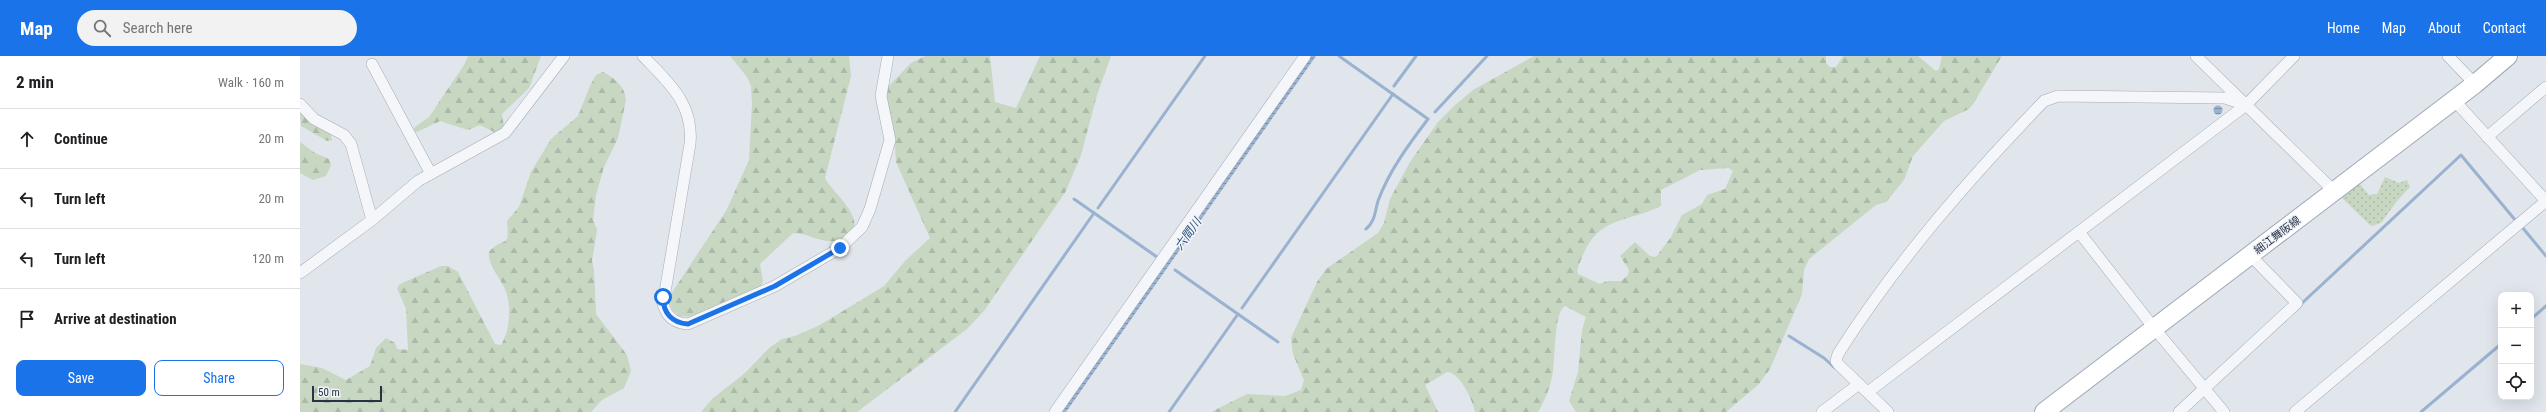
<!DOCTYPE html>
<html lang="en">
<head>
<meta charset="utf-8">
<style>
  body { margin:0; font-family:"Roboto Condensed","Noto Sans JP",sans-serif; background:#f2f2f2; color:#202124 }
  .controls { position:absolute; right:12px; bottom:12px; display:grid; overflow:hidden; border-radius:8px; box-shadow:0 4px 16px #0002 }
  .controls button { width:36px; height:36px; display:grid; place-items:center; padding:0; border:0; border-bottom:1px solid #e0e0e0; background:#fff; color:#202124; font:20px sans-serif }
  .scale { position:absolute; left:12px; bottom:10px; width:70px; box-sizing:border-box; padding-left:4px; border:2px solid #273246; border-top:0; font-size:11px; line-height:14px; white-space:nowrap; color:#273246; -webkit-text-stroke:3px #f2f4f9; paint-order:stroke }
  .stop { position:absolute; width:12px; height:12px; margin:-9px; border:3px solid #1a73e8; border-radius:50%; background:#fff }
  .stop.end { background:#1a73e8; border-color:#fff; box-shadow:0 1px 4px #0008 }
  .list { margin:0; padding:0; list-style:none }
  h2 { display:flex; justify-content:space-between; align-items:center; height:52px; margin:0; padding:0 16px; font-size:17px }
  h2 small { font-size:13px; font-weight:400; color:#757577 }
  .list li { display:grid; grid-template-columns:26px 1fr auto; gap:12px; align-items:center; box-sizing:border-box; height:60px; padding:0 16px; border-top:1px solid #e0e0e0 }
  .list b { display:block; font-size:15px; white-space:nowrap }
  .list em { font-size:13px; font-style:normal; color:#757577 }
  .actions { display:flex; gap:8px; padding:12px 16px }
  .actions a { flex:1; padding:9px 0; border:1px solid #1a73e8; border-radius:8px; text-align:center; font-size:14px; color:#1a73e8 }
  .actions .main { background:#1a73e8; color:#fff }
  .icon { flex:none; width:22px; height:22px; fill:none; stroke:currentColor; stroke-width:2; stroke-linecap:round; stroke-linejoin:round }
  .map { position:relative; flex:none; width:2246px; height:356px; overflow:hidden }
  header { display:flex; align-items:center; gap:24px; box-sizing:border-box; height:56px; padding:0 20px; background:#1a73e8; color:#fff }
  header strong { font-size:19px }
  nav { display:flex; gap:22px; margin-inline-start:auto; font-size:14px }
  .search { width:280px; height:36px; background:#f2f2f2; display:flex; align-items:center; gap:10px; box-sizing:border-box; padding:0 14px; border-radius:22px; color:#757577; font-size:15px }
  main { display:flex }
  aside { flex:1; background:#fff }
  .map>svg:first-child { display:block }
  .grass { fill:url(#grass-dots) }
  .forest { fill:url(#forest-firs); fill-rule:evenodd }
  .water { fill:url(#water-rules) }
  .lines { fill:none; stroke-linecap:round; stroke-linejoin:round }
  .stream { stroke:#99b2d0; stroke-width:3 }
  .minor-casing { stroke:#a5acb7; stroke-width:12 }
  .primary-casing { stroke:#9fa9b9; stroke-width:20 }
  .minor { stroke:#f5f6f9; stroke-width:11 }
  .primary { stroke:#fff; stroke-width:18 }
  .route { stroke:#1a73e8; stroke-width:5 }
  .labels { text-anchor:middle; stroke-width:3; stroke-linejoin:round; paint-order:stroke }
  .street-label { font-size:11px; fill:#273246; stroke:#f2f4f9 }
  .water-label { font-size:12px; font-style:italic; fill:#2c507f; stroke:#f2f4f9 }
</style>
</head>
<body>
<header>
<strong>Map</strong>
<div class="search"><svg class="icon" aria-label="search" viewBox="0 0 24 24"><circle cx="10" cy="10" r="6"/><path d="M15 15l6 6"/></svg>Search here</div>
<nav><a>Home</a><a>Map</a><a>About</a><a>Contact</a></nav>
</header>
<main>
<aside>
<h2>2 min<small>Walk · 160 m</small></h2>
<ul class="list">
<li><svg class="icon" aria-label="ahead" viewBox="0 0 24 24"><path d="M12 20V5M6 11l6-6 6 6"/></svg><div><b>Continue</b></div><em>20 m</em></li>
<li><svg class="icon" aria-label="left" viewBox="0 0 24 24"><path d="M17 20v-9H6M10 6l-5 5 5 5"/></svg><div><b>Turn left</b></div><em>20 m</em></li>
<li><svg class="icon" aria-label="left" viewBox="0 0 24 24"><path d="M17 20v-9H6M10 6l-5 5 5 5"/></svg><div><b>Turn left</b></div><em>120 m</em></li>
<li><svg class="icon" aria-label="arrive" viewBox="0 0 24 24"><path d="M6 21V4h12l-3 4 3 4H6"/></svg><div><b>Arrive at destination</b></div></li>
</ul>
<div class="actions"><a class="main">Save</a><a>Share</a></div>
</aside>
<div class="map">
<svg width="2246" height="356" viewBox="0 0 2246 356">
  <defs>
    <pattern id="grass-dots" width="8" height="8" patternUnits="userSpaceOnUse"><rect width="8" height="8" fill="#c7d7c2"/><path d="M2 2h.1M6 6h.1" fill="none" stroke="#abb9a8" stroke-width="1.8" stroke-linecap="round"/></pattern>
    <pattern id="forest-firs" width="22" height="20" patternUnits="userSpaceOnUse"><rect width="22" height="20" fill="#c7d7c2"/><path d="M5 1l3.5 6h-7zM16 11l3.5 6h-7z" fill="#abb9a8"/></pattern>
    <pattern id="water-rules" width="6" height="5" patternUnits="userSpaceOnUse"><rect width="6" height="5" fill="#99b2d0"/><path d="M0 2.5h6" fill="none" stroke="#7d91ab"/></pattern>
  </defs>
  <rect width="100%" height="100%" fill="#e1e5ec"/>
  <!-- grass -->
  <path class="grass" d="M2085,121L2099,127L2107,124L2110,131L2097,145L2081,167L2071,170L2041,141L2059,127L2069,139L2077,138Z"/>
  <!-- forest -->
  <g class="forest">
    <path d="M168,0H241L229,32L205,55L202,58L204,71L196,77L180,69L168,74L140,65L117,76L113,75L115,71L129,61L164,9Z"/>
    <path d="M430,0H549L551,20L525,122C532,137 568,162 549,180C546,183 541,185 536,185C521,187 507,177 493,177L460,208L463,225L461,230L396,261L380,260L373,255L369,246L371,238L426,155L449,104L452,48L451,30L447,21Z"/>
    <path d="M625,0H690L695,46L716,52L740,0H811L797,39L781,99L766,135L684,255L667,273L557,356H401L412,343L445,317L469,292L482,283L495,280L520,269L584,230L606,204L630,182L596,106L594,75L585,34L611,7Z"/>
    <path d="M1234,0H1526V7L1530,11H1536L1543,0H1618L1636,15L1639,13L1642,0H1702L1673,48L1669,53L1644,65L1613,100L1604,124L1586,146L1576,149L1509,203L1504,214L1502,238L1470,313L1459,328L1426,356H1276L1269,345L1278,316L1282,274L1286,261L1265,250C1254,255 1255,303 1253,315C1251,330 1245,344 1238,356H1175C1173,345 1160,316 1147,316L1125,329L1138,356H911L947,338L985,340L1001,334L1004,324L993,298L991,282L1017,226L1026,213L1078,177L1084,167L1090,143L1110,106L1138,66L1154,50L1173,34ZM1429,112L1433,115L1425,133L1407,139L1402,148L1382,159L1371,181L1356,201L1350,200L1335,186L1320,200L1329,214L1328,219L1321,225H1307L1300,228L1278,218C1276,213 1280,207 1282,201C1299,159 1327,167 1361,150V134L1400,114Z"/>
    <path d="M303,16C314,22 325,30 326,44L318,82L304,111L296,139L293,164L297,174L292,205L294,214L296,258L327,299L331,315L324,332L302,344L291,356H0V308L22,312L46,324L70,310L76,292L86,282L95,287L97,293L108,294L106,253L97,232L100,228L141,210H148L158,216L195,288L201,289C210,275 212,249 205,233C201,223 187,208 189,196C204,179 210,195 207,165L219,151L231,116L251,83L278,60L290,30L296,19Z"/>
    <path d="M0,52L31,79L32,84L27,85L1,70Z"/>
    <path d="M0,86L15,97L29,103L31,109L26,120L13,124L0,117Z"/>
  </g>
  <!-- water -->
  <g class="water">
    <path d="M1009,0H1016L766,356H760Z"/>
    <circle cx="1918" cy="54" r="4.5"/>
  </g>
  <g class="lines">
    <!-- stream -->
    <g class="stream">
      <path d="M1039,0L1128,63C1109,88 1089,115 1078,145C1075,155 1075,166 1066,173"/>
      <path d="M1094,30L1116,0"/>
      <path d="M1135,56L1187,0"/>
      <path d="M774,143L857,201"/>
      <path d="M798,152L905,0"/>
      <path d="M2222,171L2246,200"/>
      <path d="M875,214L978,286"/>
      <path d="M2000,249L2161,99L2216,165"/>
      <path d="M942,252L1093,38"/>
      <path d="M2231,263L2246,250"/>
      <path d="M1489,280L1524,302L1535,312"/>
      <path d="M655,356L794,157"/>
      <path d="M869,356L938,258"/>
      <path d="M2121,356L2201,288"/>
    </g>
    <defs>
      <g id="minor">
        <path d="M343,0C369,27 394,48 390,88L363,248C367,261 374,267 388,268L475,230L540,192L562,171L570,153L590,84L581,40L588,0"/>
        <path d="M1896,0L2034,135"/>
        <path d="M2148,0L2175,28"/>
        <path d="M72,8L131,118"/>
        <path d="M2154,44L2246,145"/>
        <path d="M0,48L14,63L44,79L51,88L72,164"/>
        <path d="M2187,81L2246,31"/>
        <path d="M1779,176L1854,272L1924,356"/>
        <path d="M0,217L72,164L118,125L205,77L264,0"/>
        <path d="M1568,336L1946,49L1994,0"/>
        <path d="M755,356L1005,0"/>
        <path d="M1522,356L1559,328"/>
        <path d="M1588,356L1539,309L1536,305L1538,298C1597,205 1668,124 1744,45L1758,40L1925,42L1946,49"/>
        <path d="M1879,356L1997,247L1950,199"/>
        <path d="M1995,356L2246,145"/>
      </g>
      <path id="primary" d="M1744,356L2175,28L2208,0"/>
    </defs>
    <!-- minor casing -->
    <use href="#minor" class="minor-casing"/>
    <!-- primary casing -->
    <use href="#primary" class="primary-casing"/>
    <!-- minor -->
    <use href="#minor" class="minor"/>
    <!-- primary -->
    <use href="#primary" class="primary"/>
  </g>
  <g class="lines">
    <!-- route -->
    <path class="route" d="M363,241C363,257 372,267 388,268L475,230L540,192"/>
  </g>
  <g class="labels">
    <!-- street labels -->
    <g class="street-label">
      <text transform="translate(1977 179) rotate(-37)" y="4">細江舞阪線</text>
    </g>
    <!-- water labels -->
    <g class="water-label">
      <text transform="translate(888 178) rotate(-55)" y="4">六間川</text>
    </g>
  </g>
</svg>
<div class="controls">
<button>+</button>
<button>−</button>
<button><svg class="icon" aria-label="locate" viewBox="0 0 24 24"><circle cx="12" cy="12" r="6"/><path d="M12 2v4M12 18v4M2 12h4M18 12h4"/></svg></button>
</div>
<div class="scale">50 m</div>
<div class="stop" style="left:363px;top:241px"></div>
<div class="stop end" style="left:540px;top:192px"></div>
</div>
</main>
</body>
</html>
